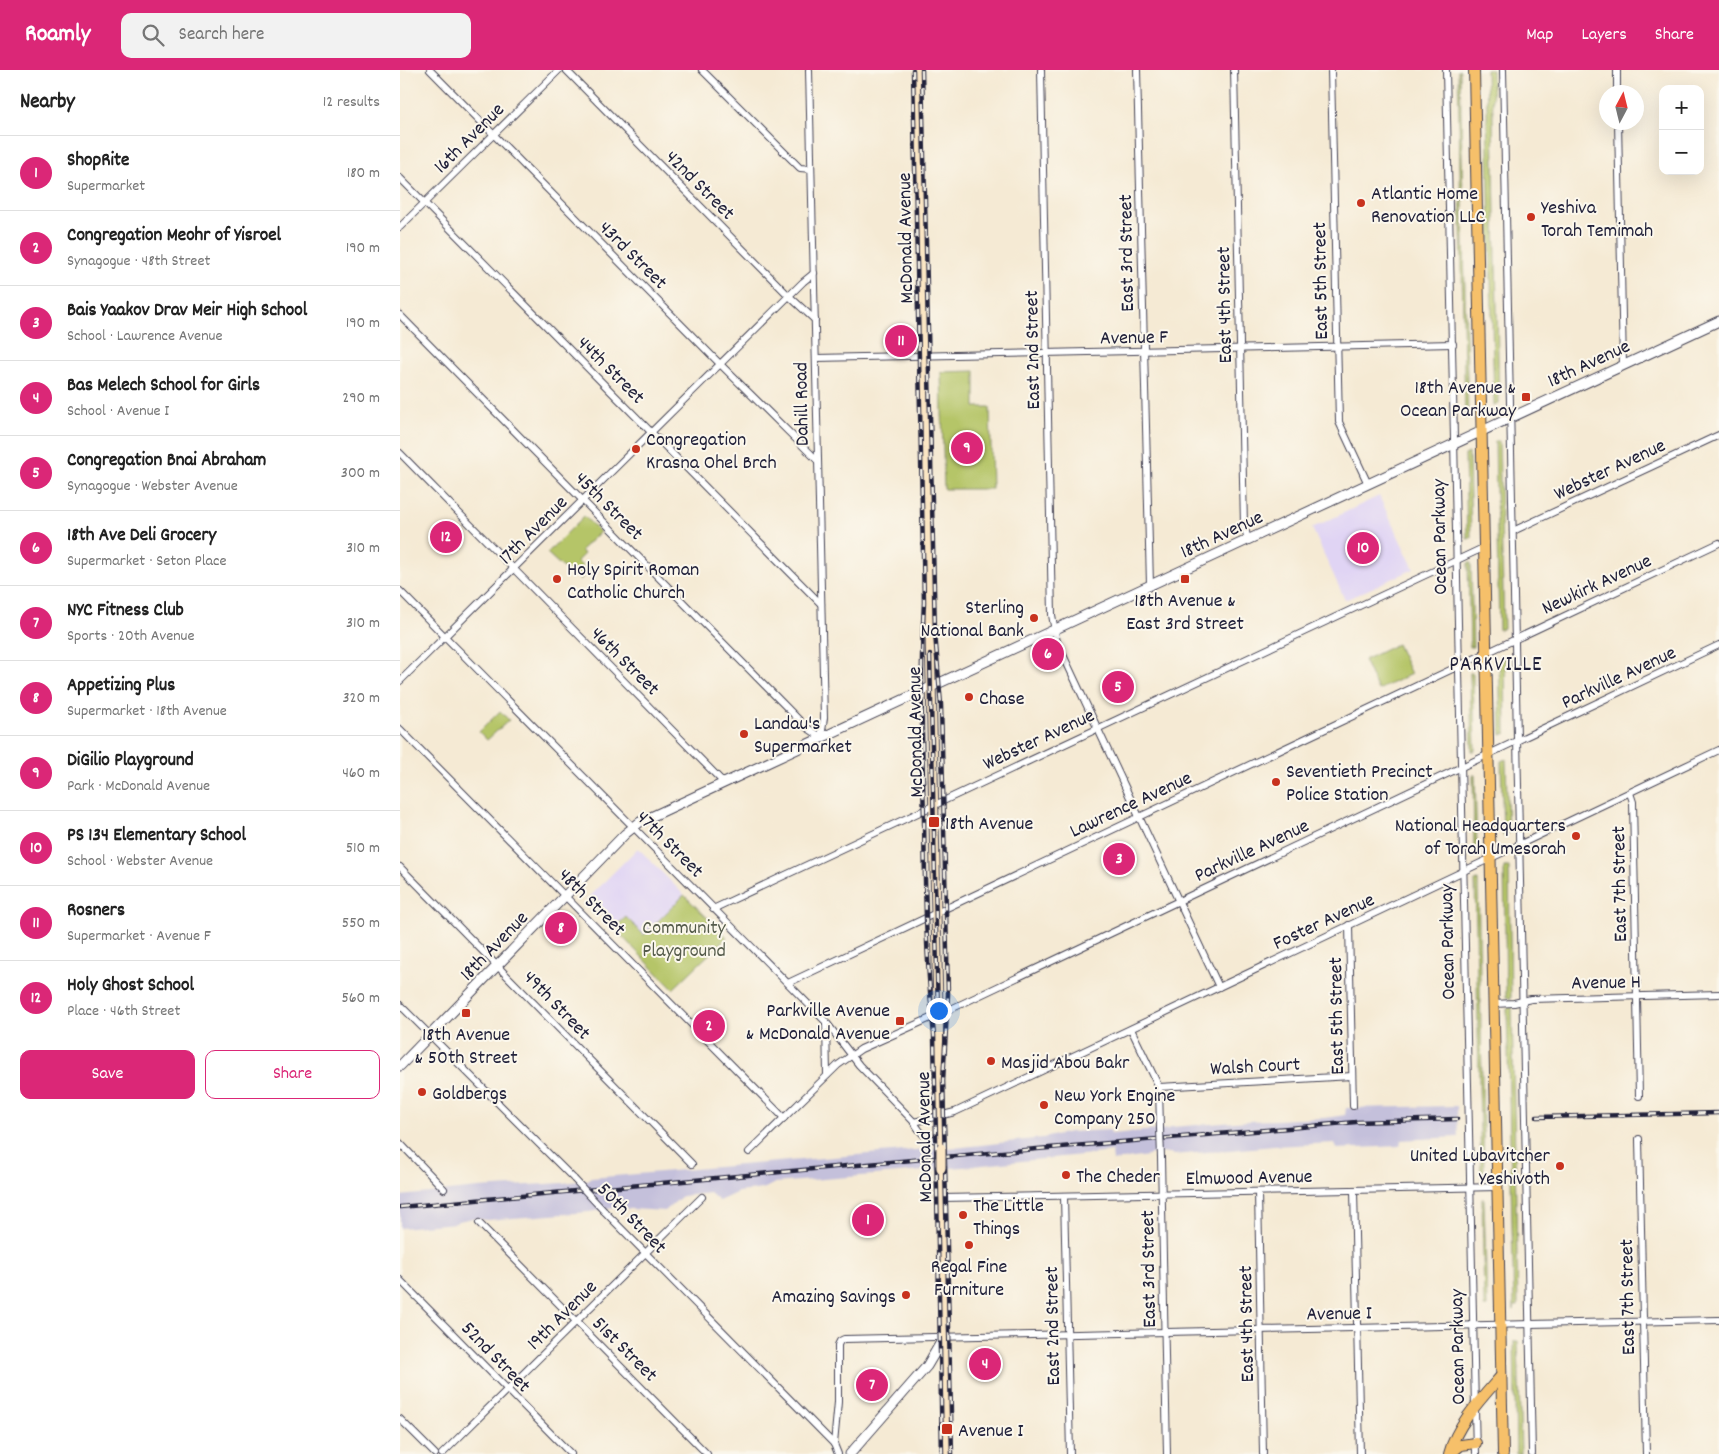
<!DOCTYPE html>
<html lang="en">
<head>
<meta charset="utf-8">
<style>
  body { margin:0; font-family:Dekko,sans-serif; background:#f2f2f2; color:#222 }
  .controls { position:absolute; right:15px; top:15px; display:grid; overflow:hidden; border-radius:10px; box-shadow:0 5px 20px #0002 }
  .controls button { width:45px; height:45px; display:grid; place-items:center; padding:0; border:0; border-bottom:1px solid #e0e0e0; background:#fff; color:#222; font:25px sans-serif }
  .compass { position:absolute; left:1199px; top:15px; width:45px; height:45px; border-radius:50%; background:#fff; box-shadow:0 5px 20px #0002; rotate:7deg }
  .you { position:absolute; left:538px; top:940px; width:18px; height:18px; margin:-12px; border:4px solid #fff; border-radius:50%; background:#1a73e8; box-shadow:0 0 0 8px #1a73e833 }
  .badge { display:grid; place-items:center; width:32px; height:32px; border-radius:50%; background:#db2777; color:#fff; font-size:16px; font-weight:700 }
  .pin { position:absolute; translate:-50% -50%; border:2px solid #fff; box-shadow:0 1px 5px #0006 }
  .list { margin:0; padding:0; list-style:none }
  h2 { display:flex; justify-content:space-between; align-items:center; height:65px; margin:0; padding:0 20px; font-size:21px }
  h2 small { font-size:16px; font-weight:400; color:#767676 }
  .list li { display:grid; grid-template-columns:32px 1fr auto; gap:15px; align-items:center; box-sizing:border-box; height:75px; padding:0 20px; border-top:1px solid #e0e0e0 }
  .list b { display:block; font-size:19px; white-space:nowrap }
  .list p { margin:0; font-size:16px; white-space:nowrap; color:#767676 }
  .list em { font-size:16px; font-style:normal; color:#767676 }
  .actions { display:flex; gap:10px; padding:15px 20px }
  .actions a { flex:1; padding:11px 0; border:1px solid #db2777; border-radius:10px; text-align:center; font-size:18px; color:#db2777 }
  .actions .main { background:#db2777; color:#fff }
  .icon { flex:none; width:28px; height:28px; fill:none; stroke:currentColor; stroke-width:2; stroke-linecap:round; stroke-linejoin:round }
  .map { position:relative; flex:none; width:1319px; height:1384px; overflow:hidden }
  header { display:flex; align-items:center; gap:30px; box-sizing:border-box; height:70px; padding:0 25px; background:#db2777; color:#fff }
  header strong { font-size:24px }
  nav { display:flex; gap:28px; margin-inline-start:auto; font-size:18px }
  .search { width:350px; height:45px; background:#f2f2f2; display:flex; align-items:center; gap:12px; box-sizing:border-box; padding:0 18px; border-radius:10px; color:#767676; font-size:19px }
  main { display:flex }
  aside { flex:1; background:#fff }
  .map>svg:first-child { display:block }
  .built { fill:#e0d4f4 }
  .industrial { fill:#c4c0db }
  .green { fill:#b5c568; stroke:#6c7452 }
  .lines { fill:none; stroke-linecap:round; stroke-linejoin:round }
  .minor-casing { stroke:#424052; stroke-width:8 }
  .tertiary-casing { stroke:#424052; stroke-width:11 }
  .secondary-casing { stroke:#424052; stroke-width:11 }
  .primary-casing { stroke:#424052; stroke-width:12 }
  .minor { stroke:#fff; stroke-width:6 }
  .tertiary { stroke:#fff; stroke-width:9 }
  .secondary { stroke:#fbe6c4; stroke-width:9 }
  .primary { stroke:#f6c06b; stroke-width:10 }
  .rail-casing { stroke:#22223b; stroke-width:4.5 }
  .rail { stroke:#fbf7ec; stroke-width:2.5; stroke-dasharray:8; stroke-linecap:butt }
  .minor-bridge-casing { stroke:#424052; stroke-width:8; stroke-linecap:butt }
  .secondary-bridge-casing { stroke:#424052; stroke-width:11; stroke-linecap:butt }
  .minor-bridge { stroke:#fff; stroke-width:6 }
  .secondary-bridge { stroke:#fbe6c4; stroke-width:9 }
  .poi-dot { fill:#c8321e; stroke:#fbf7ec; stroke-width:2 }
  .labels { text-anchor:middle; stroke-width:4; stroke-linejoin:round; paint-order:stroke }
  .street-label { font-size:20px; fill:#22223b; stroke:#fbf7ec }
  .poi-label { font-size:20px; fill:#22223b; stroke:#fbf7ec; text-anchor:start }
  .park-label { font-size:20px; fill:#555b4b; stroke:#fbf7ec }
  .neighbourhood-label { font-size:21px; letter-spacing:1px; fill:#22223b; stroke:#fbf7ec }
</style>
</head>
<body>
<header>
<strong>Roamly</strong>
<div class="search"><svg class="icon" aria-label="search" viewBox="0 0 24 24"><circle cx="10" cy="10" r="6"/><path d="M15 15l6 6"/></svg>Search here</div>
<nav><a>Map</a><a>Layers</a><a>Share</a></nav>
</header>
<main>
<aside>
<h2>Nearby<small>12 results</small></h2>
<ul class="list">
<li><span class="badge">1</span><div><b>ShopRite</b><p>Supermarket</p></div><em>180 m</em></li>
<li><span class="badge">2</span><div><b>Congregation Meohr of Yisroel</b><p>Synagogue · 48th Street</p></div><em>190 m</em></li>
<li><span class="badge">3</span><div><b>Bais Yaakov Drav Meir High School</b><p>School · Lawrence Avenue</p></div><em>190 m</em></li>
<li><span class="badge">4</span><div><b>Bas Melech School for Girls</b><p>School · Avenue I</p></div><em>290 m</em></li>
<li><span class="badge">5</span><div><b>Congregation Bnai Abraham</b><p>Synagogue · Webster Avenue</p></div><em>300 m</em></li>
<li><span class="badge">6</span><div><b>18th Ave Deli Grocery</b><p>Supermarket · Seton Place</p></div><em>310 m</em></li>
<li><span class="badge">7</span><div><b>NYC Fitness Club</b><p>Sports · 20th Avenue</p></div><em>310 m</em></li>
<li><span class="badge">8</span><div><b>Appetizing Plus</b><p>Supermarket · 18th Avenue</p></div><em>320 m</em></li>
<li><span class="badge">9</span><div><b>DiGilio Playground</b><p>Park · McDonald Avenue</p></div><em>460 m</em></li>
<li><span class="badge">10</span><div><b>PS 134 Elementary School</b><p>School · Webster Avenue</p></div><em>510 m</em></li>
<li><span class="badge">11</span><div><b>Rosners</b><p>Supermarket · Avenue F</p></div><em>550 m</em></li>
<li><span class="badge">12</span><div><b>Holy Ghost School</b><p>Place · 46th Street</p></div><em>560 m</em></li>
</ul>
<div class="actions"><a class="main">Save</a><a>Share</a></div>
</aside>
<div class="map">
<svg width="1319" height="1384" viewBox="0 0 1319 1384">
  <rect width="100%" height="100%" fill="#fbf7ec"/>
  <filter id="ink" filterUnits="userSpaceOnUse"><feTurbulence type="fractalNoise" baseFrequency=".02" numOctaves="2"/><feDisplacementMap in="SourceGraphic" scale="10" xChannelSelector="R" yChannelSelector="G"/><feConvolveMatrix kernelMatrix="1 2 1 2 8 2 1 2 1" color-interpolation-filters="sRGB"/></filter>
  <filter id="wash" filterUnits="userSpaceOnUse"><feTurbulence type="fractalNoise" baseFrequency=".0096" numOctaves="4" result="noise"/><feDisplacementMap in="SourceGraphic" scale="20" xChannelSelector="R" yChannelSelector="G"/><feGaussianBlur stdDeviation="1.12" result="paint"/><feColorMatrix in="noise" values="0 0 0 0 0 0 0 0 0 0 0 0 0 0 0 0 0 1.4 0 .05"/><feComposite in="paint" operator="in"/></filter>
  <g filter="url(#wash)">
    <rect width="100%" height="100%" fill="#f5ead4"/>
    <!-- built -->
    <g class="built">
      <path d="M979,426L1014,499L945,530L912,458Z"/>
      <path d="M238,778L284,825L244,865L224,848L214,858L186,830Z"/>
    </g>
    <!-- industrial -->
    <path class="industrial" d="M1057,1036L1058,1067L1001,1070L1000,1076L937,1079L935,1073L874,1076L774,1085L770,1083L751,1084L748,1086L713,1091L712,1082L523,1101L375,1113L363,1119L338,1122L319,1131L310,1123L282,1126L265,1141L214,1138L189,1142L87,1150L73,1148L58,1151L56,1153L0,1158V1126L78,1118L163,1113L188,1110L191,1108L526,1079L554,1078L643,1068L670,1062L710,1060L711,1064L769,1059L771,1057L848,1051L925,1048L945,1045L946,1038Z"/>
    <!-- green -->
    <g class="green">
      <path d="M1058,0H1060L1068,348H1065Z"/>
      <path d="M1086,0H1092L1099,333L1094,335Z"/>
      <path d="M575,301V337H590L592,419H544L541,302Z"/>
      <path d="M1095,371H1099L1104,558L1099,560Z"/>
      <path d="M1069,383L1071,468L1067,469L1065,385Z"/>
      <path d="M184,446L200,462L181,480L184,484L177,491L188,502L180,510L174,504L172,506L147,483Z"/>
      <path d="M1068,493H1071L1073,577H1070Z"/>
      <path d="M997,574L1011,604L978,620L964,590Z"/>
      <path d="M1105,587L1106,663L1101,665L1099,589Z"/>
      <path d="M1070,603H1073L1075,681H1072Z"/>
      <path d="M100,641L109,650L87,670L79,662Z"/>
      <path d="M1106,689L1108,764L1103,766L1101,691Z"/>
      <path d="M1073,705H1075L1077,779H1074Z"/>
      <path d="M1104,797H1109L1111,929L1106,927Z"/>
      <path d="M1078,810L1084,1106H1081L1075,811Z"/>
      <path d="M284,825L327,867L273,919L214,858L226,847L244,865Z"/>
      <path d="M1112,936L1118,1236H1114V1240L1107,939Z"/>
      <path d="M1082,1129H1084L1087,1237H1084Z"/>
      <path d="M1114,1271H1118L1121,1384H1116Z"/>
    </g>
  </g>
  <g filter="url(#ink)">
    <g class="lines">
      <defs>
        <g id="minor">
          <path d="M30,0L321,295L417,390"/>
          <path d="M166,0L389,226L415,250"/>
          <path d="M302,0L400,98L411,99"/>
          <path d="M641,0L652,545L657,572L819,917"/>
          <path d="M737,0L750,515"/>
          <path d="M834,0L844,456L848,469"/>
          <path d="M931,0L939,352L968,414"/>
          <path d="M1046,0L1076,1384"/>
          <path d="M1103,0L1132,1384"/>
          <path d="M1217,0V22"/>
          <path d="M1218,52L1223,296"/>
          <path d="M0,108L421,534"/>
          <path d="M0,157L159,0"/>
          <path d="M0,245L406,657L421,667L424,648L409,0"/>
          <path d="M416,288L1053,274"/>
          <path d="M0,383L323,712"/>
          <path d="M1113,461L1319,365"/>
          <path d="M0,521L426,952L459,995L514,1052C521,1064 526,1070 541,1070"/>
          <path d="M0,611L403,212L414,203"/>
          <path d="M0,659L384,1048"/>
          <path d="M1230,723L1233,732L1239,1026"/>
          <path d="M0,797L292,1094"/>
          <path d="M313,839L1085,477"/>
          <path d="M949,855L953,1036"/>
          <path d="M388,913L1319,473"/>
          <path d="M1094,934L1114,933L1131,929L1319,924"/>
          <path d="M0,935L174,1109"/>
          <path d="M426,952L427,1005"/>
          <path d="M731,959L759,1017L760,1058"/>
          <path d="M759,1017L952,1006"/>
          <path d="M514,1052L555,1042L1319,680"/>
          <path d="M1239,1069L1246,1384"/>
          <path d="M0,1073L44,1119"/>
          <path d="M349,1082L438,995L461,979L553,938L1319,575"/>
          <path d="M761,1088L767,1384"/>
          <path d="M954,1120L960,1384"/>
          <path d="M858,1122L863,1384"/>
          <path d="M664,1126L670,1384"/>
          <path d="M542,1128L1098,1117"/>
          <path d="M204,1141L434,1374L438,1384"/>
          <path d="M79,1153L307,1384"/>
          <path d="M0,1210L171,1384"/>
          <path d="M0,1349L35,1384"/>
          <path d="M434,1374L438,1332V1275L440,1271L444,1269L1319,1250"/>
          <path d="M42,1384L302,1127"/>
        </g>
        <g id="tertiary">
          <path d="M0,996L225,764L240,752L1319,251"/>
          <path d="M450,1384L527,1296L544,1267"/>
        </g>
        <g id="secondary">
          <path d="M518,0L541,1078"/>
          <path d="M541,1098L547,1384"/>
        </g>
        <g id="primary">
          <path d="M1074,0L1103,1384"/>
          <path d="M1049,1384C1057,1354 1081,1329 1101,1306"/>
          <path d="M1050,1384L1061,1375L1076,1373"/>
        </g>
      </defs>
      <!-- minor casing -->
      <use href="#minor" class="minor-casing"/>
      <!-- tertiary casing -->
      <use href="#tertiary" class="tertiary-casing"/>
      <!-- secondary casing -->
      <use href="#secondary" class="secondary-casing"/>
      <!-- primary casing -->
      <use href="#primary" class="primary-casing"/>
      <!-- minor -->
      <use href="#minor" class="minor"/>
      <!-- tertiary -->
      <use href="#tertiary" class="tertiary"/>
      <!-- secondary -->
      <use href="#secondary" class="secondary"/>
      <!-- primary -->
      <use href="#primary" class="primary"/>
      <defs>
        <g id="rail">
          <path d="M513,0L524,532C520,604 522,676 524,749C525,821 526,893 534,965L542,1384"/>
          <path d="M522,0L535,563L541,635L548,924L543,1011L552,1384"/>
          <path d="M530,585L538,947"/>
          <path d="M1137,1047L1319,1043"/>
          <path d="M0,1137L578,1084L901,1057L956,1052L1057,1049"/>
        </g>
      </defs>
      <!-- rail casing -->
      <use href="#rail" class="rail-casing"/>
      <!-- rail -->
      <use href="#rail" class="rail"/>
      <defs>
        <g id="minor-bridge">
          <path d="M760,1058L761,1088"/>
          <path d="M174,1109L204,1141"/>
        </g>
        <path id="secondary-bridge" d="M541,1078V1098"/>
      </defs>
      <!-- minor-bridge casing -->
      <use href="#minor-bridge" class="minor-bridge-casing"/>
      <!-- secondary-bridge casing -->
      <use href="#secondary-bridge" class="secondary-bridge-casing"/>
      <!-- minor-bridge -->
      <use href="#minor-bridge" class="minor-bridge"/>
      <!-- secondary-bridge -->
      <use href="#secondary-bridge" class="secondary-bridge"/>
    </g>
  </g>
  <!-- markers -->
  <g class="poi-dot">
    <circle cx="961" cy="133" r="5"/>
    <circle cx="1131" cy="147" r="5"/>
    <rect x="1121" y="322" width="10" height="10" rx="2.5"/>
    <circle cx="236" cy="379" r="5"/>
    <circle cx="157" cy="509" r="5"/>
    <rect x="780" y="504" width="10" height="10" rx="2.5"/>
    <circle cx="634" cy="548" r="5"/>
    <circle cx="569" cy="627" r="5"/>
    <circle cx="344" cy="664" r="5"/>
    <circle cx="876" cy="712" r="5"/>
    <rect x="528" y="746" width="12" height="12" rx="2.5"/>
    <circle cx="1176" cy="766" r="5"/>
    <rect x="61" y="938" width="10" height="10" rx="2.5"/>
    <rect x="495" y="946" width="10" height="10" rx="2.5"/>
    <circle cx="591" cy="991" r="5"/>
    <circle cx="22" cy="1022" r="5"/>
    <circle cx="644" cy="1035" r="5"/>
    <circle cx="1160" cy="1096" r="5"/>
    <circle cx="666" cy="1105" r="5"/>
    <circle cx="563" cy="1145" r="5"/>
    <circle cx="569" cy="1175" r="5"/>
    <circle cx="506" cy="1225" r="5"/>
    <rect x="541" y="1353" width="12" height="12" rx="2.5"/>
  </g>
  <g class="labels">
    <!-- street labels -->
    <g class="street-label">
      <text transform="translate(68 67) rotate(-45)" y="7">16th Avenue</text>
      <text transform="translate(301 114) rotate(45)" y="7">42nd Street</text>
      <text transform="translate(504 168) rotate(-91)" y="7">McDonald Avenue</text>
      <text transform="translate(725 183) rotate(-91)" y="7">East 3rd Street</text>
      <text transform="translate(234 184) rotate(45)" y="7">43rd Street</text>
      <text transform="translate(919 211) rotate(-91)" y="7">East 5th Street</text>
      <text transform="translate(823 235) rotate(-91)" y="7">East 4th Street</text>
      <text transform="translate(734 266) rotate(-1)" y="7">Avenue F</text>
      <text transform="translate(631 280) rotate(-91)" y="7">East 2nd Street</text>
      <text transform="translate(1188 292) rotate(-25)" y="7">18th Avenue</text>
      <text transform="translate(212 299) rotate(45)" y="7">44th Street</text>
      <text transform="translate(400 334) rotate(-91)" y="7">Dahill Road</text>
      <text transform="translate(1209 398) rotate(-25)" y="7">Webster Avenue</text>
      <text transform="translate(210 435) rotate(45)" y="7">45th Street</text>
      <text transform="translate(132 459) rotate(-45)" y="7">17th Avenue</text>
      <text transform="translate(821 463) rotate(-25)" y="7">18th Avenue</text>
      <text transform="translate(1038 467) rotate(-91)" y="7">Ocean Parkway</text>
      <text transform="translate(1196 513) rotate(-25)" y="7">Newkirk Avenue</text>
      <text transform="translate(226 590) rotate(45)" y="7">46th Street</text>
      <text transform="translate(1218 606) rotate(-25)" y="7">Parkville Avenue</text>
      <text transform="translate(514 662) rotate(-91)" y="7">McDonald Avenue</text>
      <text transform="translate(638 668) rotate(-25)" y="7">Webster Avenue</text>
      <text transform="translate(730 733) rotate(-25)" y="7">Lawrence Avenue</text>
      <text transform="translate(271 773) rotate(45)" y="7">47th Street</text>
      <text transform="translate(851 779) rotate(-25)" y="7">Parkville Avenue</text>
      <text transform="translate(1218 814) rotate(-91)" y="7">East 7th Street</text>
      <text transform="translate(193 831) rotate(45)" y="7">48th Street</text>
      <text transform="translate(923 850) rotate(-25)" y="7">Foster Avenue</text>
      <text transform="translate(1046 872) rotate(-91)" y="7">Ocean Parkway</text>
      <text transform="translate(93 875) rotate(-46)" y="7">18th Avenue</text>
      <text transform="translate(1206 911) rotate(-1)" y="7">Avenue H</text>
      <text transform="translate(158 934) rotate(46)" y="7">49th Street</text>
      <text transform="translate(935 946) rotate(-91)" y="7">East 5th Street</text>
      <text transform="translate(855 995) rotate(-3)" y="7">Walsh Court</text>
      <text transform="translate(523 1067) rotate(-91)" y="7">McDonald Avenue</text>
      <text transform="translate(849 1106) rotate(-1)" y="7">Elmwood Avenue</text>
      <text transform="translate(233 1147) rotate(46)" y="7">50th Street</text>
      <text transform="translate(747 1199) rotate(-91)" y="7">East 3rd Street</text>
      <text transform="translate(1226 1227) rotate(-91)" y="7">East 7th Street</text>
      <text transform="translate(939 1242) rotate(-1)" y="7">Avenue I</text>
      <text transform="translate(161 1244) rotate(-45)" y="7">19th Avenue</text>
      <text transform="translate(845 1254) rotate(-91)" y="7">East 4th Street</text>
      <text transform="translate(651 1256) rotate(-91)" y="7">East 2nd Street</text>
      <text transform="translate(1056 1277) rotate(-91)" y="7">Ocean Parkway</text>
      <text transform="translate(226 1278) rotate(45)" y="7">51st Street</text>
      <text transform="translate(97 1286) rotate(46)" y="7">52nd Street</text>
    </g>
    <!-- poi labels -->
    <g class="poi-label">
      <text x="971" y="129">Atlantic Home<tspan x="971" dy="23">Renovation LLC</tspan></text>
      <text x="1141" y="143">Yeshiva<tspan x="1141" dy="23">Torah Temimah</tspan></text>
      <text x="1116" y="323" text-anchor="end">18th Avenue &amp;<tspan x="1116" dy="23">Ocean Parkway</tspan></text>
      <text x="246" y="375">Congregation<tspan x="246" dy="23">Krasna Ohel Brch</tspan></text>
      <text x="167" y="505">Holy Spirit Roman<tspan x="167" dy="23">Catholic Church</tspan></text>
      <text x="785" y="536" text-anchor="middle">18th Avenue &amp;<tspan x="785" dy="23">East 3rd Street</tspan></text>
      <text x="624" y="543" text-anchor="end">Sterling<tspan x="624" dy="23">National Bank</tspan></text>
      <text x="579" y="634">Chase</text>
      <text x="354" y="659">Landau's<tspan x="354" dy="23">Supermarket</tspan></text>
      <text x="886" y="707">Seventieth Precinct<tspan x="886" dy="23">Police Station</tspan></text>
      <text x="545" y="759">18th Avenue</text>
      <text x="1166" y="761" text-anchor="end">National Headquarters<tspan x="1166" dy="23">of Torah Umesorah</tspan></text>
      <text x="490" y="946" text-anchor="end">Parkville Avenue<tspan x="490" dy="23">&amp; McDonald Avenue</tspan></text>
      <text x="66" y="970" text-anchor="middle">18th Avenue<tspan x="66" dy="23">&amp; 50th Street</tspan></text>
      <text x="601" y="998">Masjid Abou Bakr</text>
      <text x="32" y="1029">Goldbergs</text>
      <text x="654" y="1031">New York Engine<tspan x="654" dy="23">Company 250</tspan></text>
      <text x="1150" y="1091" text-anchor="end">United Lubavitcher<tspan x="1150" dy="23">Yeshivoth</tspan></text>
      <text x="676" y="1112">The Cheder</text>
      <text x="573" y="1141">The Little<tspan x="573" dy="23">Things</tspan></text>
      <text x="569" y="1202" text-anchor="middle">Regal Fine<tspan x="569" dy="23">Furniture</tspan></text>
      <text x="496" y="1232" text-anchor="end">Amazing Savings</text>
      <text x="558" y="1366">Avenue I</text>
    </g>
    <!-- park labels -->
    <g class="park-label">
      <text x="284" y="863">Community<tspan x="284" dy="23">Playground</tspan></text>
    </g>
    <!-- neighbourhood labels -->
    <g class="neighbourhood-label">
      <text x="1096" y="600">PARKVILLE</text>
    </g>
  </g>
</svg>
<div class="controls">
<button>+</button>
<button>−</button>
</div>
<svg class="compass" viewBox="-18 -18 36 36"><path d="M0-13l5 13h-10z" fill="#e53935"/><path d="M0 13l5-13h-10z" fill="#767676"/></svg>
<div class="you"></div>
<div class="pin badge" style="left:468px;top:1150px">1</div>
<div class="pin badge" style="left:309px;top:956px">2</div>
<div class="pin badge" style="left:719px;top:789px">3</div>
<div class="pin badge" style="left:585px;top:1294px">4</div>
<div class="pin badge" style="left:718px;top:617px">5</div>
<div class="pin badge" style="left:648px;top:584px">6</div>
<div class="pin badge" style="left:472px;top:1315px">7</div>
<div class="pin badge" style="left:161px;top:858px">8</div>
<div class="pin badge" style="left:567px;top:378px">9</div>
<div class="pin badge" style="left:963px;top:478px">10</div>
<div class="pin badge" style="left:501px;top:271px">11</div>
<div class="pin badge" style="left:46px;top:467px">12</div>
</div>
</main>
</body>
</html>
